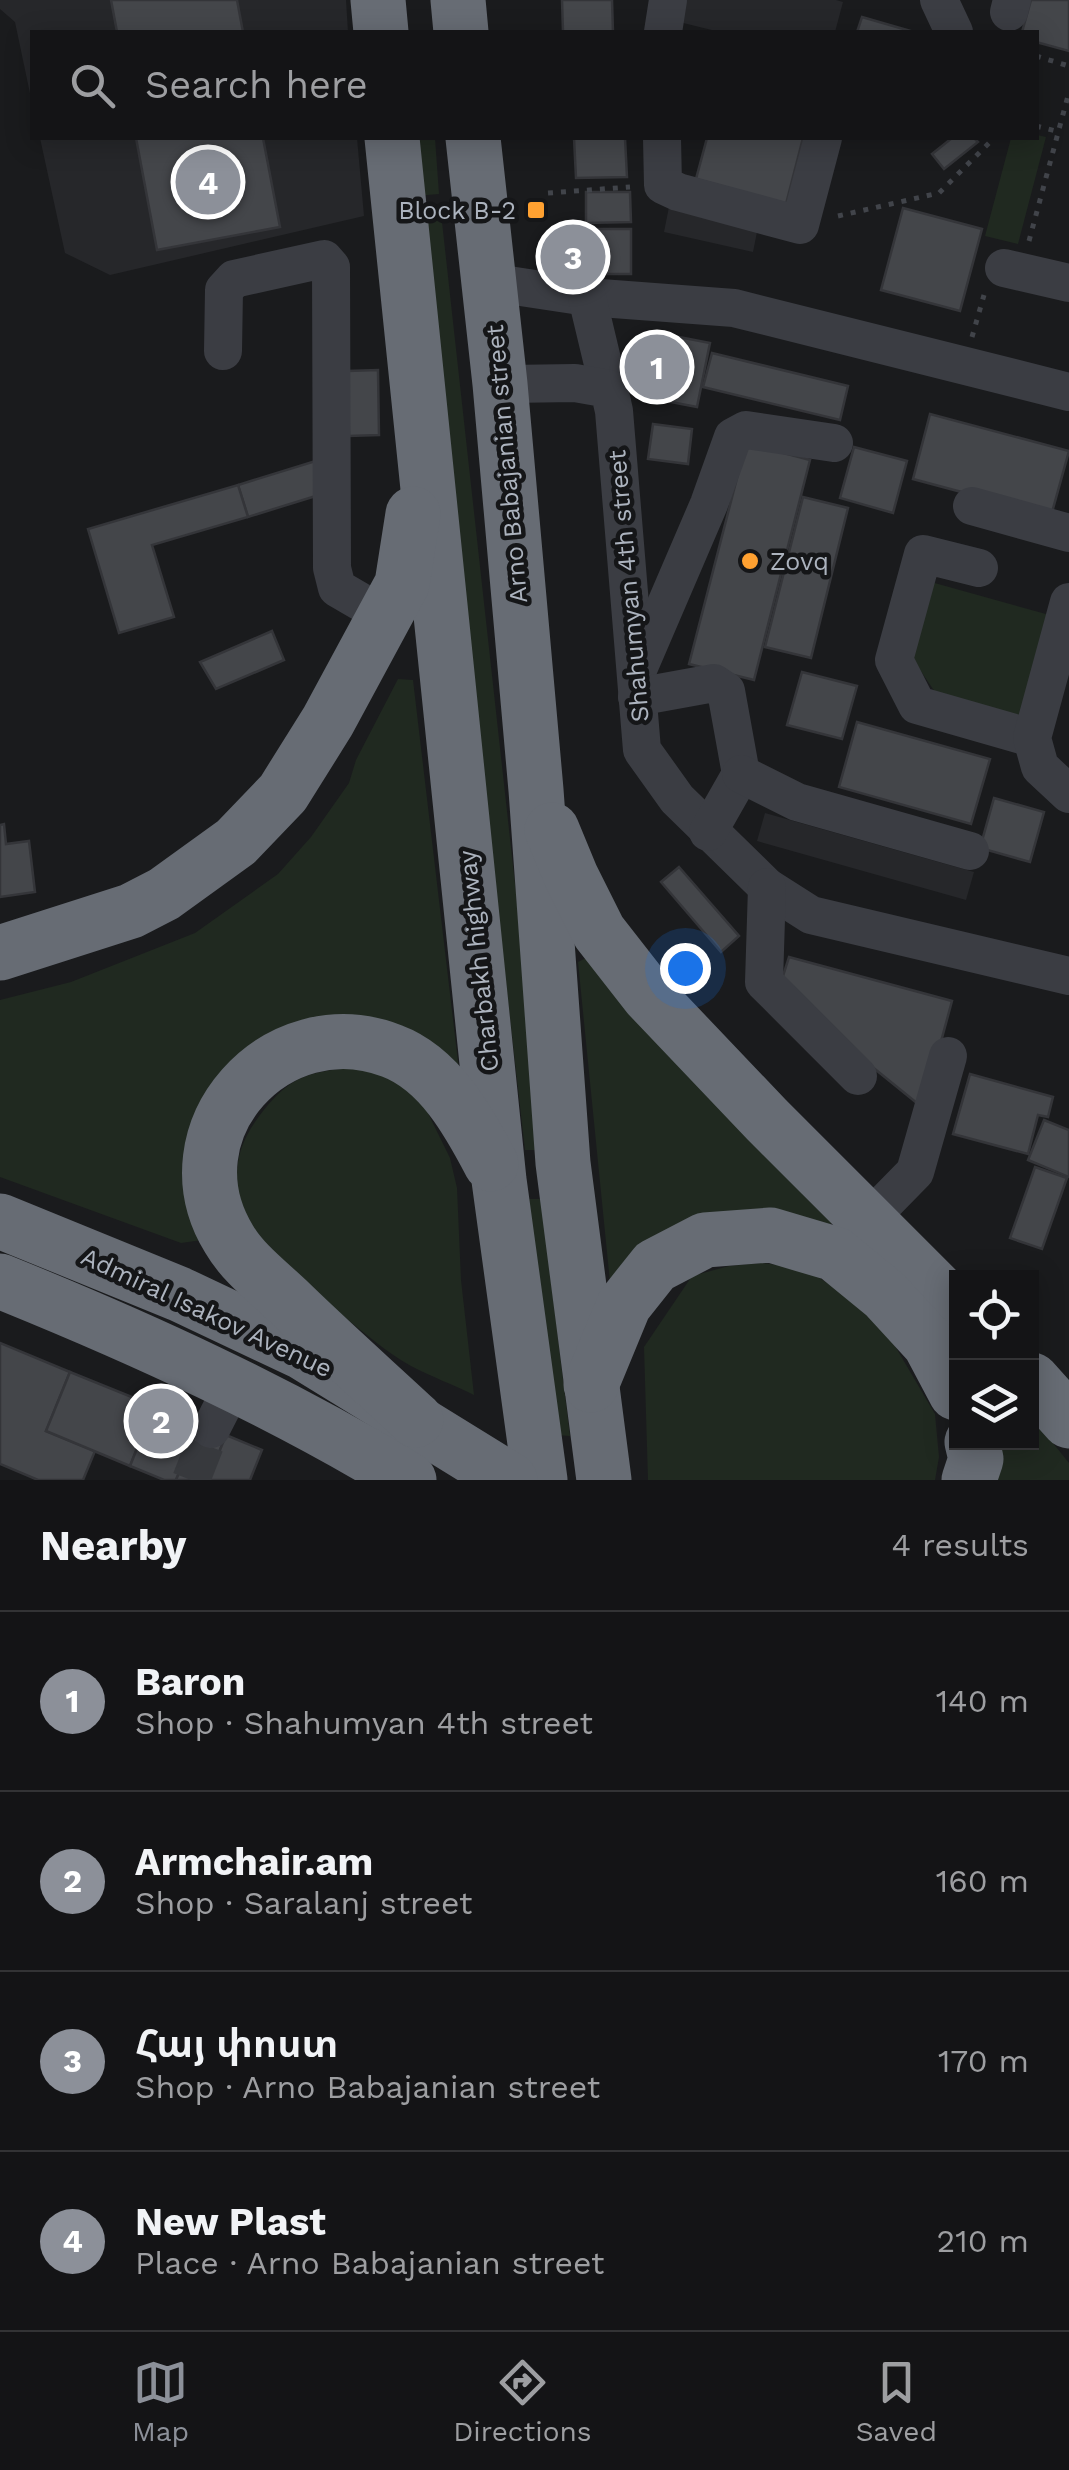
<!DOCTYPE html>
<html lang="en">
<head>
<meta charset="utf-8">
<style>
  body { margin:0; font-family:"Work Sans","Noto Sans Armenian",sans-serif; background:#1d1d1f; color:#f1f3f6 }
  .controls { position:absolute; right:30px; bottom:30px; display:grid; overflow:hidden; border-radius:0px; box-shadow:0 5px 25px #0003 }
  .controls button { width:90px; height:90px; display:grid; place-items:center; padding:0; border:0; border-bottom:2px solid #333335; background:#141416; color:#f1f3f6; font:50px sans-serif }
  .you { position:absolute; left:685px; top:968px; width:35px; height:35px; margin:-25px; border:8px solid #fff; border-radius:50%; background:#1a73e8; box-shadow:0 0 0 15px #1a73e833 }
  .badge { display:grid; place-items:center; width:65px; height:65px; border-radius:50%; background:#8c9099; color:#fff; font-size:32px; font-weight:700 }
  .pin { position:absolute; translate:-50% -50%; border:5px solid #fff; box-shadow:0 2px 10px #0006 }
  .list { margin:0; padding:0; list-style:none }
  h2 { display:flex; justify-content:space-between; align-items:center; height:130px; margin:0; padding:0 40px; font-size:42px }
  h2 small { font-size:32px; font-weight:400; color:#9d9ea1 }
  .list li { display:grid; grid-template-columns:65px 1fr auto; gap:30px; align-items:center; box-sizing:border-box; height:180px; padding:0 40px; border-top:2px solid #333335 }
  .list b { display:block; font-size:38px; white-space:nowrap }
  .list p { margin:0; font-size:32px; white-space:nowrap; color:#9d9ea1 }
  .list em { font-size:32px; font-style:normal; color:#9d9ea1 }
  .icon { flex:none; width:55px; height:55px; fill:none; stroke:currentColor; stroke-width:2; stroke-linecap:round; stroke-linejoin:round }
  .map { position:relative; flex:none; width:1069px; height:1480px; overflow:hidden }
  .search { position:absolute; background:#141416; box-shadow:0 5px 25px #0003; left:30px; right:30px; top:30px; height:110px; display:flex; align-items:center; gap:25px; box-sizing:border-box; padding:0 35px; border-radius:0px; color:#9d9ea1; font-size:38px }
  .sheet { height:850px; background:#141416 }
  nav { display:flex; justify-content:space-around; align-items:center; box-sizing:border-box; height:140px; border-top:2px solid #333335; background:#141416; font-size:28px; color:#9d9ea1 }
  nav a { display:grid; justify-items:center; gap:5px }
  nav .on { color:#8c9099 }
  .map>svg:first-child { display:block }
  .built { fill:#26272a }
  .green { fill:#202920 }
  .building { fill:#44464a; stroke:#343539; stroke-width:2.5 }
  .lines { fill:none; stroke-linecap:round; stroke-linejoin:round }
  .minor-tunnel { stroke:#37393d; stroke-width:38; stroke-dasharray:38 19; stroke-linecap:butt }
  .path { stroke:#41444a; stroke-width:5; stroke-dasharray:5 8; stroke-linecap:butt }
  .minor { stroke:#3b3d43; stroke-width:38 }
  .highway { stroke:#676c74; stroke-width:55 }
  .poi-dot { fill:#ffa131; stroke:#151618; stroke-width:4 }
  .labels { text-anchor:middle; stroke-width:9; stroke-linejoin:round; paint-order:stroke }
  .poi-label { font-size:25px; fill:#acb3be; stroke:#151618; text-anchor:end }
  .street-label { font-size:25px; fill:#acb3be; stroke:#151618 }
</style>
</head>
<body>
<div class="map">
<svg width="1069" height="1480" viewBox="0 0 1069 1480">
  <rect width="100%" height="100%" fill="#1a1b1d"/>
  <!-- built -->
  <g class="built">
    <path d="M0,0H346L348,32H32V103L15,22L0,9Z"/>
    <path d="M680,0H836L843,2L835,32H720L675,21Z"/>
    <path d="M40,138H357L364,216L110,275L65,253Z"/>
    <path d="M669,207L758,227L753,252L664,232Z"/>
    <path d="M765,813L974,872L966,900L757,841Z"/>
  </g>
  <!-- green -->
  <g class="green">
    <path d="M1037,135L1046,137L1018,244L985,236L1011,138H1036Z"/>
    <path d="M409,138H435L439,194L415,196Z"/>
    <path d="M441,213L516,893L538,1150H525L419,215Z"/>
    <path d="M931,582L1053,616L1023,721L939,698L910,655Z"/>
    <path d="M398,679L413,680L459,1070L275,1043L202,1240L181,1243L0,1177V1000L71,982L195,933L278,874L311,837L349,783L356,760Z"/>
    <path d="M586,958L834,1219L826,1230L610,1282L578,962Z"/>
    <path d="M373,1066L420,1097L450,1158L457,1188L461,1280L474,1395C454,1385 432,1377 411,1366C387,1353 365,1333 343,1316C286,1272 199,1203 255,1122C293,1069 312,1072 373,1066Z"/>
    <path d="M529,1199H541L570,1436L557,1435Z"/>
    <path d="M761,1263L804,1268L843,1293L885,1329L935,1414L939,1457L935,1480H648L644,1347L692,1276L729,1266Z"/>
    <path d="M1032,1417L1069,1463V1480H997L999,1443L1032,1442Z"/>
  </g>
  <!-- building -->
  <g class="building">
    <path d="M111,0H237L243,32H117Z"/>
    <path d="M562,0H612L613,32H563Z"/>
    <path d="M1031,0H1069V51L1036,42V32H1022Z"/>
    <path d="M862,17L914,32H857Z"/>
    <path d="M136,138H263L280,227L157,250Z"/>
    <path d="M574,138H625L627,177L576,178Z"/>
    <path d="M707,138H803L786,204L696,179Z"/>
    <path d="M952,138H974L978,142L944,169L932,154Z"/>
    <path d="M586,192H630L631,222L586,223Z"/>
    <path d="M903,208L982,229L960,311L881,290Z"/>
    <rect x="587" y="229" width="44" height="45"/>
    <path d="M679,337L710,343L697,407L650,398L660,349Z"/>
    <path d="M712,353L848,386L840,420L703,387Z"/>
    <path d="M378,370L379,435L349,436L347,371Z"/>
    <path d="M930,414L1069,451L1051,516L913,479Z"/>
    <path d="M653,424L692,429L688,464L648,459Z"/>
    <path d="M746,443L810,460L754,680L689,664Z"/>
    <path d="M854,447L907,461L893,513L840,498Z"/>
    <path d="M322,459L319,495L248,517L238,485Z"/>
    <path d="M238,485L248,517L152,545L174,617L119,633L88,529Z"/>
    <path d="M803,497L848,508L811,658L765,647Z"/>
    <path d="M272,631L284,660L216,689L200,662Z"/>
    <path d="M802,672L857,686L842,739L787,725Z"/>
    <path d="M857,722L990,759L971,824L839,787Z"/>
    <path d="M994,798L1044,812L1030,862L980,848Z"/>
    <path d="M4,824L6,844L29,841L35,892L0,897V825Z"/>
    <path d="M679,867L739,936L721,952L661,882Z"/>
    <path d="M789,957L952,1001L923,1108L812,1018L782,979Z"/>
    <path d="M970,1074L1053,1097L1048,1117L1038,1115L1028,1154L953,1134Z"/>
    <path d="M1044,1120L1069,1130V1177L1028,1160Z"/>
    <path d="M1035,1167L1067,1178L1042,1249L1010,1238Z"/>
    <path d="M0,1343L70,1372L46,1431L95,1451L83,1480H38L0,1464Z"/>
    <path d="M70,1372L154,1406L130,1466L46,1431Z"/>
    <path d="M154,1406L200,1424L176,1480H164L130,1466Z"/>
    <path d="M200,1424L226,1435L208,1480H176Z"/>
    <path d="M226,1435L262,1450L250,1480H208Z"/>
  </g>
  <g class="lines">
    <!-- minor-tunnel -->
    <path class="minor-tunnel" d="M191,1480L211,1429"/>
    <!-- path -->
    <g class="path">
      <path d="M1036,56L1069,66"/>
      <path d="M1036,126L1060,132"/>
      <path d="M548,193L630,187"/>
      <path d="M838,216L939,193L994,138"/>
      <path d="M1029,241L1069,92"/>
      <path d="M972,337L984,295"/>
    </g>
    <!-- minor -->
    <g class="minor">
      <path d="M939,0L954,32"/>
      <path d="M1009,12L1012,0"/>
      <path d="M663,32L668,0"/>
      <path d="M662,138L663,185L678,192L800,225L823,138"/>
      <path d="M1004,268L1069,283"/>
      <path d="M489,282L587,297L734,308L1069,392"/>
      <path d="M587,297L609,389"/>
      <path d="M223,351L224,290L234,279L324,259L331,267L332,568L337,588L385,616"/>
      <path d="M500,384L575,383L609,389L614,411L642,750L677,799L767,887L811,915L1069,976"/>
      <path d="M972,506L1069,533"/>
      <path d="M979,568L923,554L894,660L917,705L1032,738"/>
      <path d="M1069,602L1032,738L1040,767L1069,794"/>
      <path d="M639,667L709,504L733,437L746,430L834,443"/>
      <path d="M637,697L714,683L726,691L741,774L708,832"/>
      <path d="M741,774L797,802L970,851"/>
      <path d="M767,887L764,982L858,1076"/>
      <path d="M867,1221L915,1172L948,1056"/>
      <path d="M211,1429L234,1384"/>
    </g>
    <!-- highway -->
    <g class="highway">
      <path d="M378,0L381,32"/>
      <path d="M458,0L461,32"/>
      <path d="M392,138L499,1180L540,1480"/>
      <path d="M473,138L500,384L536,790L563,1163L604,1480"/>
      <path d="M552,830L571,876L599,932L649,996L767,1120L956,1309"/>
      <path d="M0,953L131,911L164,894L236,842L283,793L328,721L402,584L413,514"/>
      <path d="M0,1221L179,1294L304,1353L510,1480"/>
      <path d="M0,1281C141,1338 279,1401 409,1480"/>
      <path d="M1032,1380L1069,1421"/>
      <path d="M591,1385L624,1305L655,1266L705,1240L771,1235L835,1254L885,1295L930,1344L956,1393"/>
      <path d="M416,1420C373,1380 329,1341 287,1300C267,1281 243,1263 229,1239C163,1131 277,1006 392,1051C440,1069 469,1122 491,1164"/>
      <path d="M969,1480L976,1459L972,1442"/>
    </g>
  </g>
  <!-- markers -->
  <g class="poi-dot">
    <rect x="526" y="200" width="20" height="20" rx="5"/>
    <circle cx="750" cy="561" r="10"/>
  </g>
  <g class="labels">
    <!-- poi labels -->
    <g class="poi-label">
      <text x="516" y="219">Block B-2</text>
      <text x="770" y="570" text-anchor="start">Zovq</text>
    </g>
    <!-- street labels -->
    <g class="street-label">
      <text transform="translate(506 464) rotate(-95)" y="9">Arno Babajanian street</text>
      <text transform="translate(628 586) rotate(-95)" y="9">Shahumyan 4th street</text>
      <text transform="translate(478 961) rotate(-96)" y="9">Charbakh highway</text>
      <text transform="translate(207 1312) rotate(25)" y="9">Admiral Isakov Avenue</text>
    </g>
  </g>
</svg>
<div class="controls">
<button><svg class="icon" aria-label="locate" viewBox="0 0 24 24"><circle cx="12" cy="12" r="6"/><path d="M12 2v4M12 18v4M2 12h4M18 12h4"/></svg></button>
<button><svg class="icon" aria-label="layers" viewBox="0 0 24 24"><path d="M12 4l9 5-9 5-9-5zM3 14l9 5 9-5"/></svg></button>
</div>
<div class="you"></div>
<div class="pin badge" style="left:657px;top:367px">1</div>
<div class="pin badge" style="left:161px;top:1421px">2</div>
<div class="pin badge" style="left:573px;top:257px">3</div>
<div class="pin badge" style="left:208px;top:182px">4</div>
<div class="search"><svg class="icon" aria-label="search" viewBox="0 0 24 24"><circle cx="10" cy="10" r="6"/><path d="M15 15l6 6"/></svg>Search here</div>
</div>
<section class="sheet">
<h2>Nearby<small>4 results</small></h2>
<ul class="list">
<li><span class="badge">1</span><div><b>Baron</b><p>Shop · Shahumyan 4th street</p></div><em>140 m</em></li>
<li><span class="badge">2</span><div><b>Armchair.am</b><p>Shop · Saralanj street</p></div><em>160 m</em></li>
<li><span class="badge">3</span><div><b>Հայ փոստ</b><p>Shop · Arno Babajanian street</p></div><em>170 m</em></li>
<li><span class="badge">4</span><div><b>New Plast</b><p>Place · Arno Babajanian street</p></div><em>210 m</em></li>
</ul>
</section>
<nav>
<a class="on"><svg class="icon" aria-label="map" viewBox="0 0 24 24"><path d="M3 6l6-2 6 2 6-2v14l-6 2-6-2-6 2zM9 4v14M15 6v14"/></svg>Map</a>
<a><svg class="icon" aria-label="directions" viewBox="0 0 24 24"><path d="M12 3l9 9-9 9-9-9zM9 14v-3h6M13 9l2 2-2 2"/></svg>Directions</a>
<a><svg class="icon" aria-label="saved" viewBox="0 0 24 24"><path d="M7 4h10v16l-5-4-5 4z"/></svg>Saved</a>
</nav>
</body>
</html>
